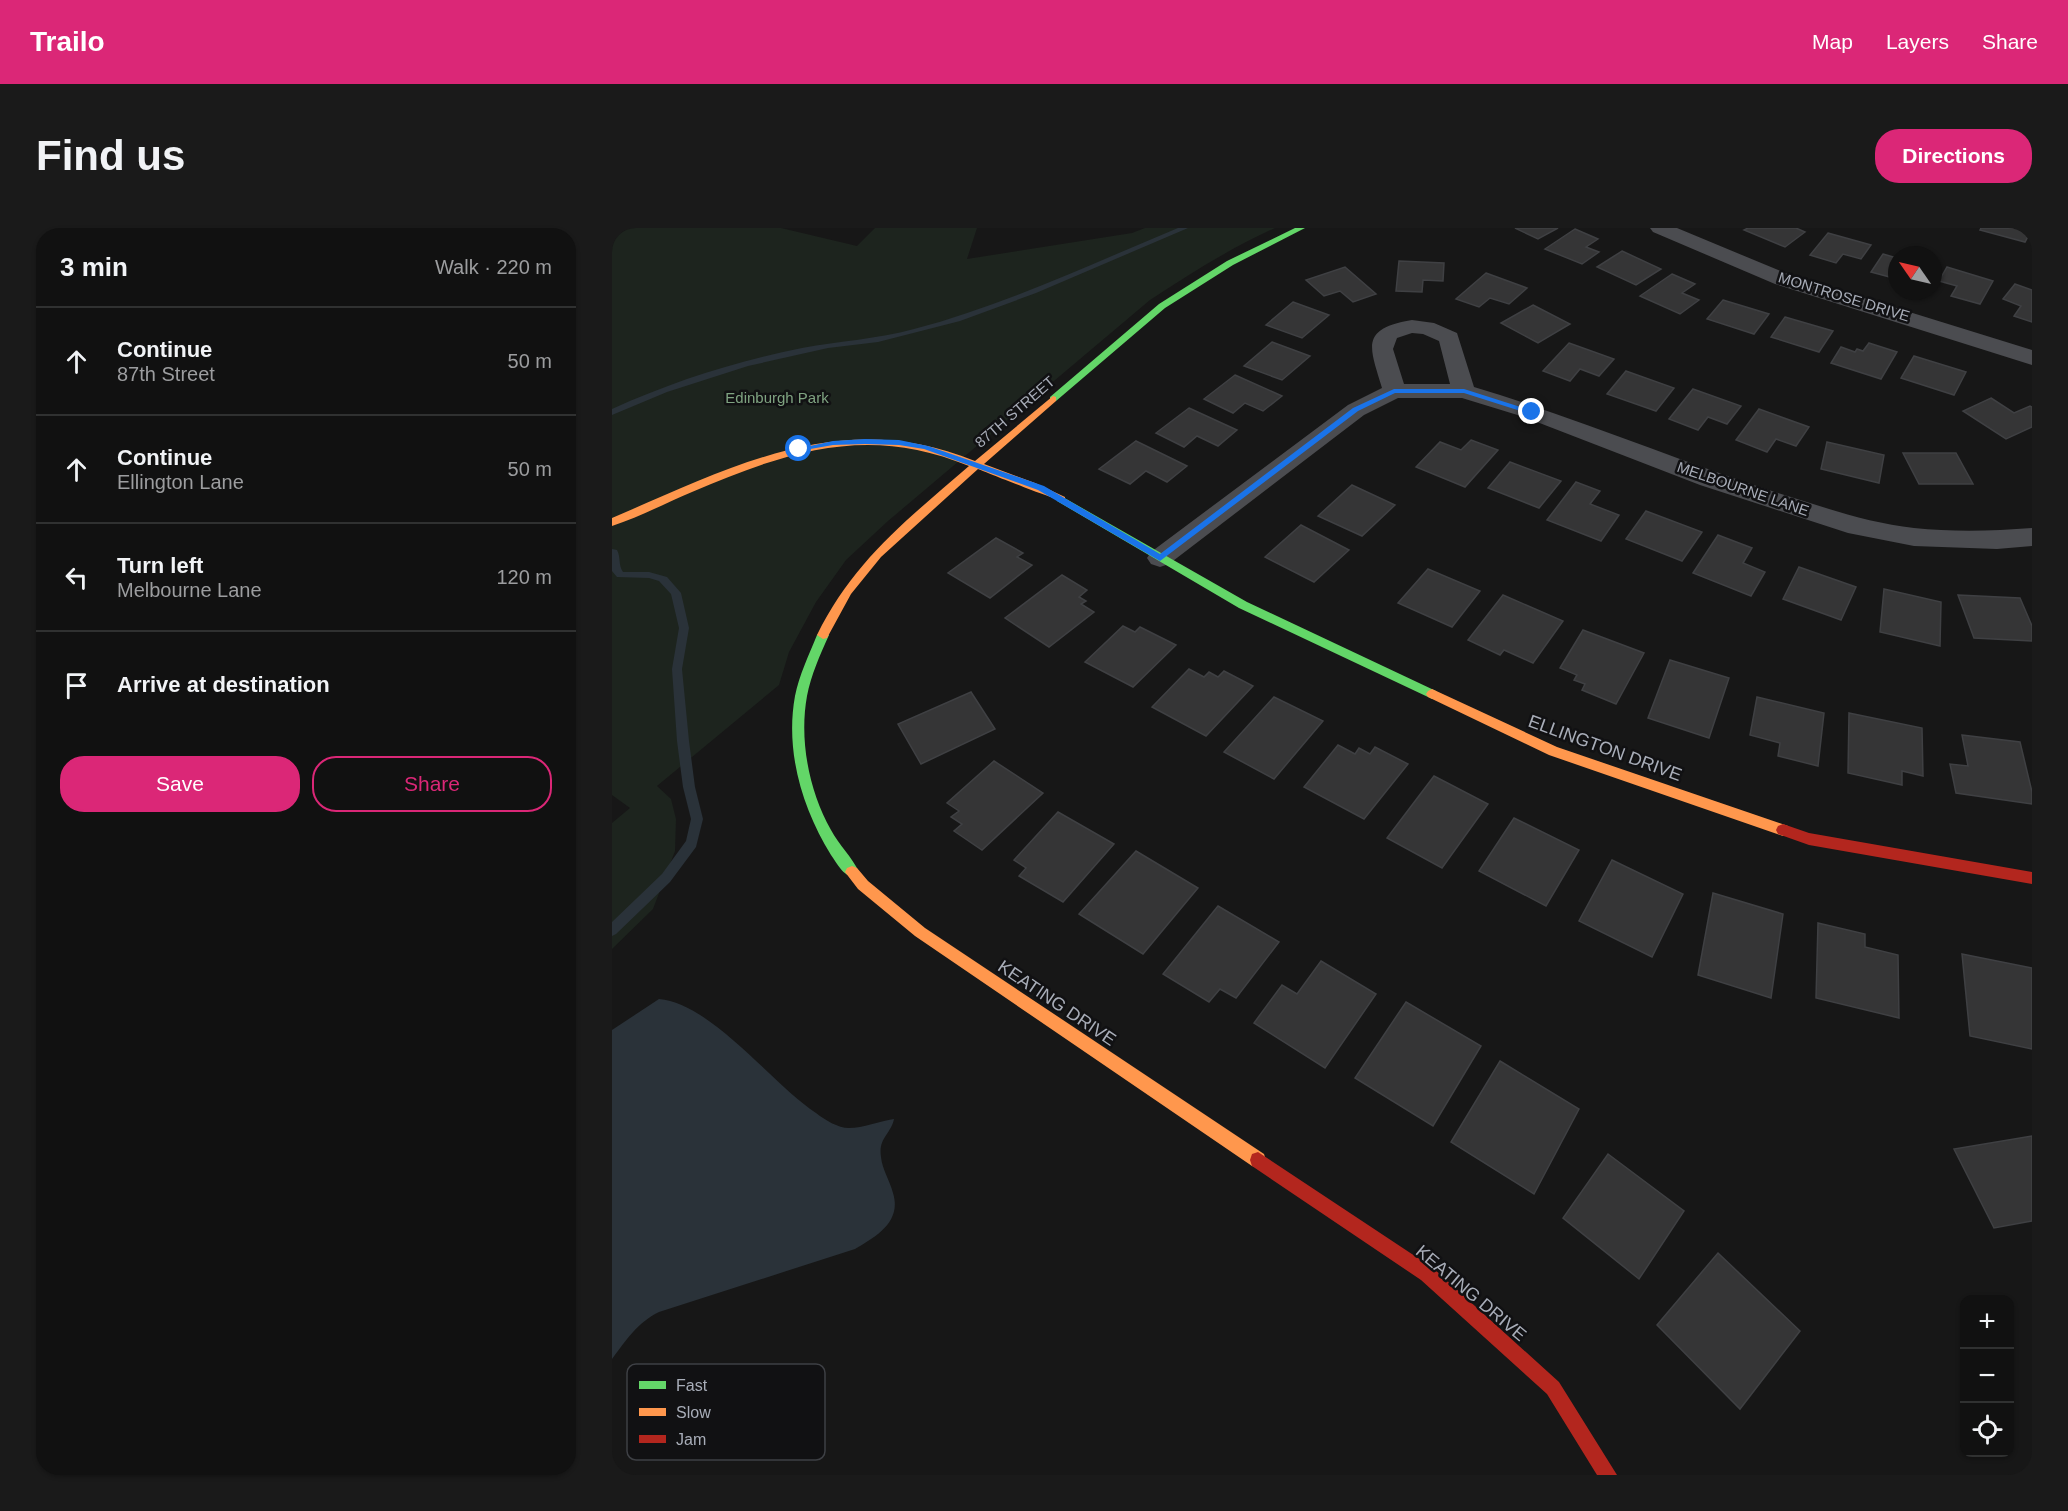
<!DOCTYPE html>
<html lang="en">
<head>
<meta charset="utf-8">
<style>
  body { margin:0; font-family:Helvetica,sans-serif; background:#1a1a1a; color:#f1f3f6 }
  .controls { position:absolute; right:18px; bottom:18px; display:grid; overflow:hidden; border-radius:12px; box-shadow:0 2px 4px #0004 }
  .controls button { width:54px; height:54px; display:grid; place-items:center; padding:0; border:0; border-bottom:2px solid #303131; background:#111; color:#f1f3f6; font:30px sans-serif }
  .compass { position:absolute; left:1276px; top:18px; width:54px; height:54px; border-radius:50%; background:#111; box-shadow:0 2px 4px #0004; rotate:304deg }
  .stop { position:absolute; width:18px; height:18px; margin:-14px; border:4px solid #1a73e8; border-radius:50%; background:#fff }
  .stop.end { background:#1a73e8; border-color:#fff; box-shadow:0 2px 6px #0008 }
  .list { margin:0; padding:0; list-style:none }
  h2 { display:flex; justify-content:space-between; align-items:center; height:78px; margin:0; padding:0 24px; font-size:26px }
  h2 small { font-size:20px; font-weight:400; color:#9c9d9f }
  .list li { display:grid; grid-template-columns:39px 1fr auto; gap:18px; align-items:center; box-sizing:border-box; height:108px; padding:0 24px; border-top:2px solid #303131 }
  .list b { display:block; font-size:22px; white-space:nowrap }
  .list p { margin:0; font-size:20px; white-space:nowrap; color:#9c9d9f }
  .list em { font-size:20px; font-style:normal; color:#9c9d9f }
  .actions { display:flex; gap:12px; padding:18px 24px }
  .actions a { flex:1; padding:14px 0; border:2px solid #db2777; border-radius:24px; text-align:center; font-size:21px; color:#db2777 }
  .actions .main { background:#db2777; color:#fff }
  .icon { flex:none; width:33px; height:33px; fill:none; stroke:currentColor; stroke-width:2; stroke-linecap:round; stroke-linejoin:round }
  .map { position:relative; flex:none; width:1420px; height:1247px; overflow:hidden; border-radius:24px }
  header { display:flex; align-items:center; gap:36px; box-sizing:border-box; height:84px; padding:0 30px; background:#db2777; color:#fff }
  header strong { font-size:28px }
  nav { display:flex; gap:33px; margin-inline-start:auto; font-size:21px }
  .intro { display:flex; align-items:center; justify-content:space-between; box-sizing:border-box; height:144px; padding:0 36px }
  h1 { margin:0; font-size:42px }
  .button { padding:15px 27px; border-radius:24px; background:#db2777; color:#fff; font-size:21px; font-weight:700 }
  main { display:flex; gap:36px; padding:0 36px }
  aside { flex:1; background:#111; border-radius:24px; box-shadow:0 2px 4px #0004 }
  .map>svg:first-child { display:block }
  .green { fill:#1d241e }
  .water { fill:#2a3239 }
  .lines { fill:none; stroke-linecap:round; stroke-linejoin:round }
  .stream { fill:#2a3239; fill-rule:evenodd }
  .building { fill:#353536; stroke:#3f4043; stroke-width:1.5 }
  .street { fill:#4b4c50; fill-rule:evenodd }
  .fast { fill:#63d668; fill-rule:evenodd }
  .slow { fill:#ff974d; fill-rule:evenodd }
  .jam { fill:#b3261e; fill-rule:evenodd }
  .route { fill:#1a73e8 }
  .labels { text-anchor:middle; stroke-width:5; stroke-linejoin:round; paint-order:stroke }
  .far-street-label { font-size:15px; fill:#a8adb8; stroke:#111113 }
  .far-park-label { font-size:15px; fill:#7fa381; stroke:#111113 }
  .street-label { font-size:18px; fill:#a8adb8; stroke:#111113 }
  .key { fill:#111113; stroke:#3e4045; stroke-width:1.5 }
  .key-label { font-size:16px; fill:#a8adb8 }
</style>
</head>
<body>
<header>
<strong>Trailo</strong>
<nav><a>Map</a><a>Layers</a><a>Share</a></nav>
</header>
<div class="intro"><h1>Find us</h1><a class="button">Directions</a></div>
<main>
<aside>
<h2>3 min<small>Walk · 220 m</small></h2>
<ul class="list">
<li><svg class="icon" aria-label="ahead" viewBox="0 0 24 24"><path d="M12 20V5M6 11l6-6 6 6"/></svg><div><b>Continue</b><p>87th Street</p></div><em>50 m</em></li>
<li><svg class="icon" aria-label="ahead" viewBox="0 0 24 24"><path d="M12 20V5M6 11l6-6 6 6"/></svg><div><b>Continue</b><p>Ellington Lane</p></div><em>50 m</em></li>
<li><svg class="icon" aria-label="left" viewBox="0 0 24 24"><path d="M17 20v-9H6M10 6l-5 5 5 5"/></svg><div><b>Turn left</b><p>Melbourne Lane</p></div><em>120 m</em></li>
<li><svg class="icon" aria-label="arrive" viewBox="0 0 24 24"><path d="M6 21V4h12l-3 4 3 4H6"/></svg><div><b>Arrive at destination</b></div></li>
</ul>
<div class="actions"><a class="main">Save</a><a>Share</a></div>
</aside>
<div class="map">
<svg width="1420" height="1247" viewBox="0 0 1420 1247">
  <rect width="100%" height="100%" fill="#171717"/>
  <!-- green -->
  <path class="green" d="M0,0H169L245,18L263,0H365L355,31L520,5L533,0H663C619,20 579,45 538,72L276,293L234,332L204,374L177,424L167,457L45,558L59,571L64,591L63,623L41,681L0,721V595L18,580L0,567Z"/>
  <!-- water -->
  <path class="water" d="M47,771C99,775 160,856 204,885C213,892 226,900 237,900C251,900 268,893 282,891C279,906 266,910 269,929C270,941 278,953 281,965C290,994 264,1009 243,1021L47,1084C25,1095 15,1111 0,1131V802Z"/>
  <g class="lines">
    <!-- stream -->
    <g class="stream">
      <path d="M566,0H576L424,65L348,93L266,114L216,120L136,138L55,164L0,187V181C61,153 125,133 190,120C228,113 265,111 302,101C393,77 479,36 566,0Z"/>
      <path d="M0,321L5,322C9,329 6,337 11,344H37L55,349L69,365L77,400L70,441L77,513L83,559L91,591L84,619L58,654L4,706L0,708V694L50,646L74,613L79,591L71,559L65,513L60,441L67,400L59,366L47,353L37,350L5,349L0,343Z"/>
    </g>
  </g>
  <!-- building -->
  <g class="building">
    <path d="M903,0H946L926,11Z"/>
    <path d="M1136,0H1184L1193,4L1173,19L1132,2Z"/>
    <path d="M1369,0H1420V1L1413,14L1368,2Z"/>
    <path d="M963,1L986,11L974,19L987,24L970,36L933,21Z"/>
    <path d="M1216,5L1259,17L1249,31L1231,26L1224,35L1198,27Z"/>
    <path d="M1010,23L1049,41L1024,57L985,39Z"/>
    <path d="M1271,26L1285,30V51L1259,44Z"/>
    <path d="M787,33L832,35L831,53L811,52L810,64L784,63Z"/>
    <path d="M733,39L764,66L741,74L728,63L712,68L694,52Z"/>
    <path d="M1335,39L1381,53L1368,76L1339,68L1345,58L1327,53Z"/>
    <path d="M874,45L915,60L897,76L878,70L867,79L844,71Z"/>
    <path d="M1060,46L1083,56L1070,65L1087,72L1068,86L1028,68Z"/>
    <path d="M1403,56L1420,62V94L1402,88L1409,78L1391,71Z"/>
    <path d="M1111,72L1157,86L1142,106L1095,91Z"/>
    <path d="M681,74L717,87L690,110L654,97Z"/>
    <path d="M921,77L958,96L926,115L889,95Z"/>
    <path d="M1173,89L1221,103L1207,124L1159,109Z"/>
    <path d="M660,114L698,128L670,152L632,138Z"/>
    <path d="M957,115L1002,131L987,148L968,141L958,153L931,143Z"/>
    <path d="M1257,115L1285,124L1269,151L1219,135L1229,119L1243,124L1245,121L1251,123Z"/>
    <path d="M1302,128L1354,144L1342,167L1289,150Z"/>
    <path d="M1014,143L1062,160L1044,183L995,166Z"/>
    <path d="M623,147L670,168L651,183L633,175L621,185L592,171Z"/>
    <path d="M1081,161L1129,178L1115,196L1096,189L1086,202L1057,191Z"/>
    <path d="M1379,170L1402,185L1418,178L1420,179V199L1394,211L1351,183Z"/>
    <path d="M577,180L625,202L606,218L585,208L572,219L544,205Z"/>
    <path d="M1147,181L1197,199L1184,218L1164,211L1155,224L1124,212Z"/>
    <path d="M859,212L886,222L853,259L804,239L828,214L849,222Z"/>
    <path d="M524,213L575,238L555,254L534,243L518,256L487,241Z"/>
    <path d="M1215,214L1272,227L1267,255L1209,241Z"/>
    <path d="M1291,225H1344L1361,256H1307Z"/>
    <path d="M898,234L949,253L927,280L876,260Z"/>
    <path d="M964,254L988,263L978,276L1007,287L989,313L935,292Z"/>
    <path d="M740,257L783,277L750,308L706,288Z"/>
    <path d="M1034,283L1090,304L1070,333L1014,311Z"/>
    <path d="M689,297L737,322L702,354L653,329Z"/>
    <path d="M1106,307L1140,320L1131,335L1153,344L1139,368L1081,345Z"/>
    <path d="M384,310L411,325L405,329L420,337L378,370L336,345Z"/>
    <path d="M1187,339L1244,359L1229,392L1171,371Z"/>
    <path d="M816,341L868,363L840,399L786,375Z"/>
    <path d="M450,347L475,362L467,369L474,373L469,376L482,384L437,419L393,390Z"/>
    <path d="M1272,361L1329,374L1328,418L1268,404Z"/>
    <path d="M891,367L951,393L921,435L892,422L888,427L856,412Z"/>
    <path d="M1346,367L1408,370L1420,398V413L1362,410Z"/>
    <path d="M511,398L523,404L528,399L564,417L521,459L473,434Z"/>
    <path d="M971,402L1032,425L1004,476L970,462L973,456L962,452L965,447L948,440Z"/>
    <path d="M1058,432L1117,450L1097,510L1036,490Z"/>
    <path d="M577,441L592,449L597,444L606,449L612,443L641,458L594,508L540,479Z"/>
    <path d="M359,464L383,501L309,536L286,496Z"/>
    <path d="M662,469L711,493L662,551L612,524Z"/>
    <path d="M1145,469L1212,485L1206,538L1166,528L1168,515L1138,507Z"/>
    <path d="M1237,485L1310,500L1311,548L1290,543V557L1236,545Z"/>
    <path d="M1350,507L1408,514L1420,564V576L1344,565L1338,536L1356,538Z"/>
    <path d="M726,517L743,526L747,520L758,526L763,519L796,536L752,591L692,559Z"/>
    <path d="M382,533L431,565L370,622L342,603L350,596L339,589L347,583L335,575Z"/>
    <path d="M822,548L876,576L830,640L775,610Z"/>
    <path d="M446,584L502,616L451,674L407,648L414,640L402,632Z"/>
    <path d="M902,590L967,622L934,678L867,643Z"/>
    <path d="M524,623L586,660L531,726L467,686Z"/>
    <path d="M1000,632L1071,666L1040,729L967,693Z"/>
    <path d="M1101,665L1171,686L1159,770L1086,747Z"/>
    <path d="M606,678L667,714L624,770L608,761L597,774L551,746Z"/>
    <path d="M1206,695L1253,706V719L1286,727L1287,790L1204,770Z"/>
    <path d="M1350,726L1420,740V821L1358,808Z"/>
    <path d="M709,733L764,766L713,840L642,795L670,757L685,766Z"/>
    <path d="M794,774L869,818L821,898L743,850Z"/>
    <path d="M888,833L967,881L922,966L839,914Z"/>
    <path d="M1420,908V993L1382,1000L1342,921Z"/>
    <path d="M996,926L1072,983L1027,1051L951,990Z"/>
    <path d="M1106,1025L1188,1103L1128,1181L1045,1097Z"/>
  </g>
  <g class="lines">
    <!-- street -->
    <g class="street">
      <path d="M1038,0H1065L1178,47L1420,122V137L1163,56L1041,4Z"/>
      <path d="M800,92L822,95L845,105L862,159C965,190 1064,232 1166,265C1211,279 1256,295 1302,300C1341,304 1381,303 1420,300V318L1385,321L1302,318L1236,305L1088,257L912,189L850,170H786L752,187L557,336L548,339L539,336L535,330L539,324L736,177L770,160C758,119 747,101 800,92ZM800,105L811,106L827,113L838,156H792L781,121L785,110Z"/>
    </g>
    <!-- fast -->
    <g class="fast">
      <path d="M683,0H693L621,37L553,80L444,173H438V169L547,76L615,33Z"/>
      <path d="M449,268L635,374L824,463L826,466L820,471L816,469L627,380L445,273V269Z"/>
      <path d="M211,403L217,407C208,427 199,447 195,468C187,512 197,563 219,602C227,617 240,629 247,644L245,648C233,652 225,635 219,627C190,580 173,523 183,468C187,447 197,427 205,407Z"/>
    </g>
    <!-- slow -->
    <g class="slow">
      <path d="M441,168L444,169V173L372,236L423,255L453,269V273C447,274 379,246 366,241L269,329L239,366L215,410L211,411L205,407C242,332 296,291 357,238C256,196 176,223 80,264C54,275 27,289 0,298V290C122,238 230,179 363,233Z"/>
      <path d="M820,461L945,519L1176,598L1178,602L1176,606L1171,608L937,527L816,469L814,466L816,463Z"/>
      <path d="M240,638L245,640L256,653L313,700L652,926L654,932L652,938L646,940L640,938L303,708L246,661L233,644L235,640Z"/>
    </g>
    <!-- jam -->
    <g class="jam">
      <path d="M1171,596L1197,605L1420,644V656L1197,617L1166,606L1164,602L1166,598Z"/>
      <path d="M646,924L821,1040L947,1154L1005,1247H985L935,1166L809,1052L640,938L638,932L640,926Z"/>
    </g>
  </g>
  <!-- route -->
  <path class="route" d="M782,161H852L924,184L918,186L852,165H783L746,183L548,333L426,262L312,221L287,217L253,216L221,217L187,223L184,221L221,213L253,211L287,212L316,218L432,258L548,326L741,180Z"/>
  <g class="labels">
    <!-- far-street labels -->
    <g class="far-street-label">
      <text transform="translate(1232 69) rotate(17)" y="5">MONTROSE DRIVE</text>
      <text transform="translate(403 184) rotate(-41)" y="5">87TH STREET</text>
      <text transform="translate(1131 261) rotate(19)" y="5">MELBOURNE LANE</text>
    </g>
    <!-- far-park labels -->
    <g class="far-park-label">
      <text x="165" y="175">Edinburgh Park</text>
    </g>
    <!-- street labels -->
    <g class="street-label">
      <text transform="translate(993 520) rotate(20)" y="6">ELLINGTON DRIVE</text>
      <text transform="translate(445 775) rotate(34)" y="6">KEATING DRIVE</text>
      <text transform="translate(859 1065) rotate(40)" y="6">KEATING DRIVE</text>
    </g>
  </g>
  <!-- legend -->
  <rect x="15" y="1136" width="198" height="96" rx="9" class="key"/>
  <rect x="27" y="1153" width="27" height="8" fill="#63d668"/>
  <rect x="27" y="1180" width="27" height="8" fill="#ff974d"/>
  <rect x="27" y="1207" width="27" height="8" fill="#b3261e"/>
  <g class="key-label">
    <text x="64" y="1163">Fast</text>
    <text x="64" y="1190">Slow</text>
    <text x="64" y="1217">Jam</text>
  </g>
</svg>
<div class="controls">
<button>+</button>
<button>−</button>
<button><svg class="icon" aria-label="locate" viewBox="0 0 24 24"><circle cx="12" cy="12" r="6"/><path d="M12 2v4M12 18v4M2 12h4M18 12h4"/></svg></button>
</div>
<svg class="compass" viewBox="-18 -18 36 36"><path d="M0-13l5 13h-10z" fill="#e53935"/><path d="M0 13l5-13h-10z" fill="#9c9d9f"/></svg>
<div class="stop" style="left:187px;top:221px"></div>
<div class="stop end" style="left:920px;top:184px"></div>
</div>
</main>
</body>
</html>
